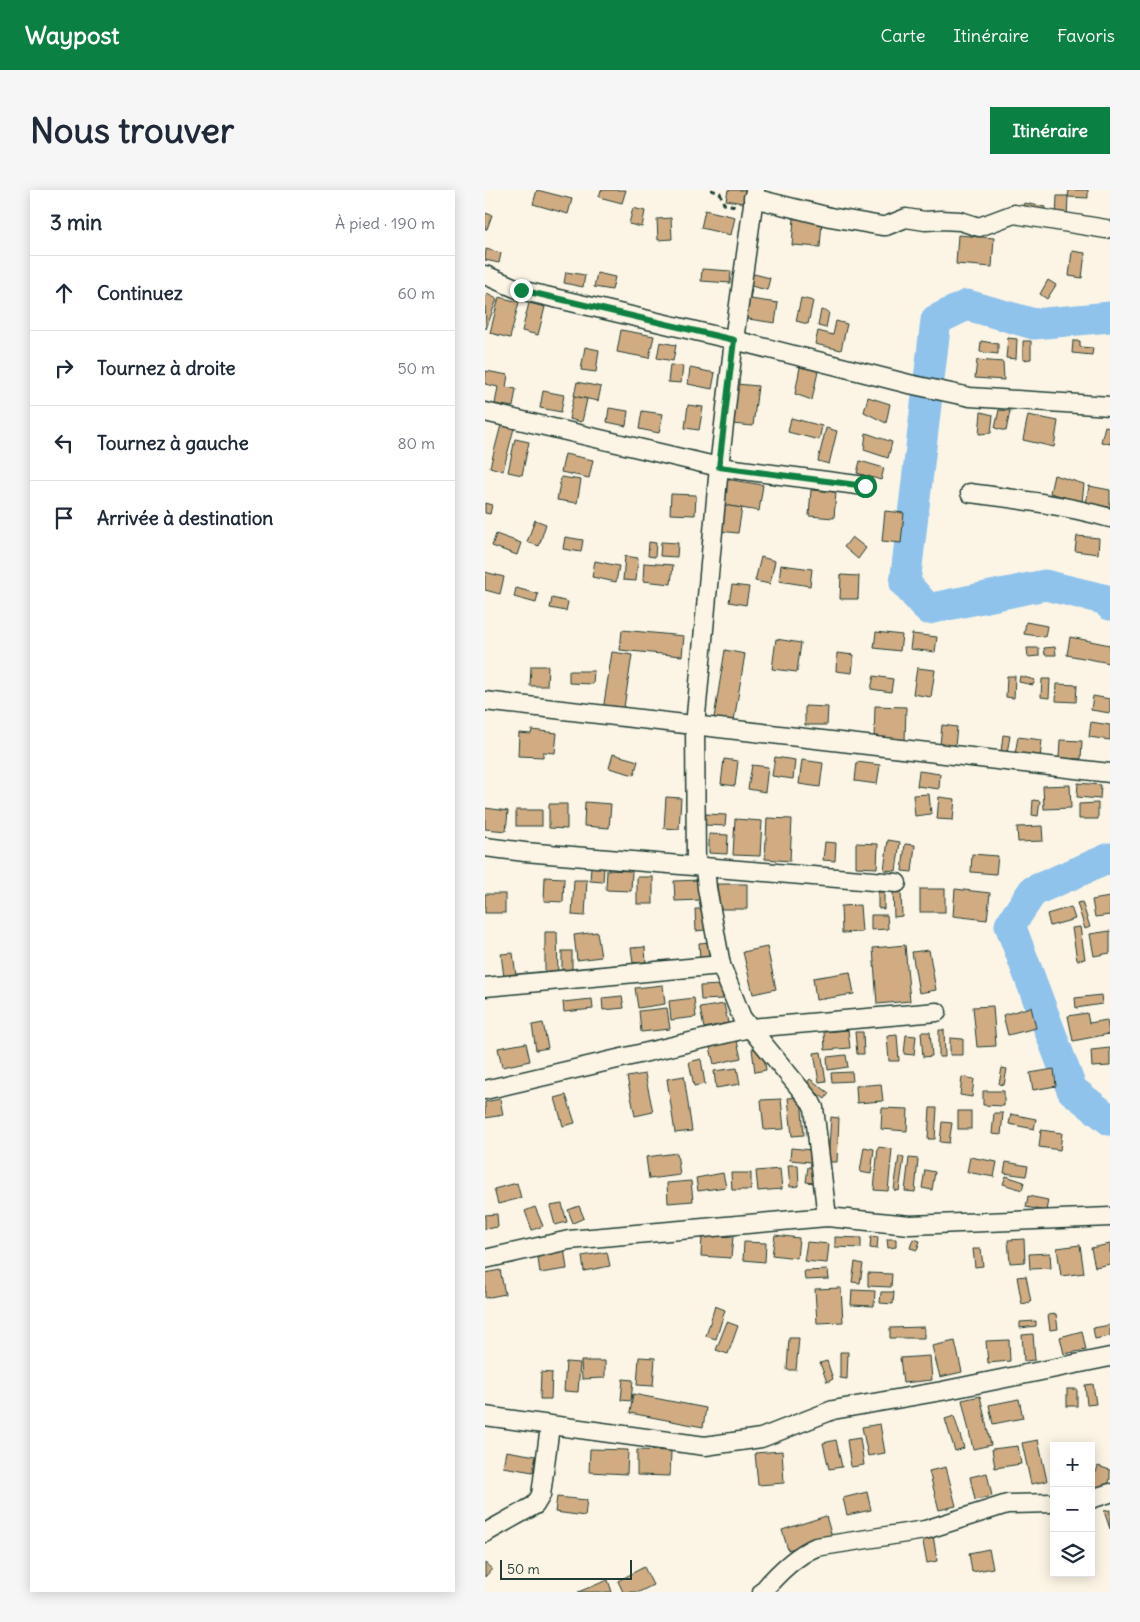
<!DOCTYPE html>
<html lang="fr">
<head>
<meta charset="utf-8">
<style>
  body { margin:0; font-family:Delius,sans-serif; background:#f6f6f7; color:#1f2937 }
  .controls { position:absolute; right:15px; bottom:15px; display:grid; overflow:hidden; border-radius:0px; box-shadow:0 2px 12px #0003 }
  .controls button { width:45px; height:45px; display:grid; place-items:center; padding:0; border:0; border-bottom:1px solid #e0e1e3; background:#fff; color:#1f2937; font:25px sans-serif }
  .scale { position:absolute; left:15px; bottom:12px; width:132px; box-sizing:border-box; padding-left:5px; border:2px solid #1f3d34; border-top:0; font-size:14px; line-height:18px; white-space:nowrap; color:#1f3d34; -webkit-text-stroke:4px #fcf5e5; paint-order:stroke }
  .stop { position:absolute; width:15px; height:15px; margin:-11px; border:4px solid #0b8043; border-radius:50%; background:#fff }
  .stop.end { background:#0b8043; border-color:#fff; box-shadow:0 1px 5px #0008 }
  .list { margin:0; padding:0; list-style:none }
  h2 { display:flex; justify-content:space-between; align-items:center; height:65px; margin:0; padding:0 20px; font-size:21px }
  h2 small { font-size:16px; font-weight:400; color:#747a83 }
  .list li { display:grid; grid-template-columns:32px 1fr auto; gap:15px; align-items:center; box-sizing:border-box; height:75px; padding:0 20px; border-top:1px solid #e0e1e3 }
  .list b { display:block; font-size:19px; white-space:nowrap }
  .list em { font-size:16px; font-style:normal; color:#747a83 }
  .icon { flex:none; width:28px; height:28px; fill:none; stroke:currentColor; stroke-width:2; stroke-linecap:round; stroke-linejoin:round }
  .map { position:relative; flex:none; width:625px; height:1402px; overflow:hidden; border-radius:0px }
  header { display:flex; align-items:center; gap:30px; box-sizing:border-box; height:70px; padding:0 25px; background:#0b8043; color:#fff }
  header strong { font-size:24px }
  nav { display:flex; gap:28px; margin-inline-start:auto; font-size:18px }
  .intro { display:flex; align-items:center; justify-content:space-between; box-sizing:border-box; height:120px; padding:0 30px }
  h1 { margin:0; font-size:35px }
  .button { padding:12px 22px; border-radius:0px; background:#0b8043; color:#fff; font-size:18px; font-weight:700 }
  main { display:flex; gap:30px; padding:0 30px }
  aside { flex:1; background:#fff; border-radius:0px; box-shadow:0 2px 12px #0003 }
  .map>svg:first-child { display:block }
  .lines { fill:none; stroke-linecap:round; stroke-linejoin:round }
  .river { stroke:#8fc3ec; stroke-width:31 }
  .building { fill:#d1ac83; stroke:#1f3d34 }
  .street-casing { stroke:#1f3d34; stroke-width:21 }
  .path { stroke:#1f3d34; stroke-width:3; stroke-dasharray:5 4; stroke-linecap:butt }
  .street { stroke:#fcf5e5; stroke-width:18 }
  .route { stroke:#0b8043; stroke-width:6 }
</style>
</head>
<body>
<header>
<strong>Waypost</strong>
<nav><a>Carte</a><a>Itinéraire</a><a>Favoris</a></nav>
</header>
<div class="intro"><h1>Nous trouver</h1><a class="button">Itinéraire</a></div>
<main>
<aside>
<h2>3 min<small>À pied · 190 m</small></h2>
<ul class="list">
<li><svg class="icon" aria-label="ahead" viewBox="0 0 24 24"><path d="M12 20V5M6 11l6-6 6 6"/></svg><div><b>Continuez</b></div><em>60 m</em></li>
<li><svg class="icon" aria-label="right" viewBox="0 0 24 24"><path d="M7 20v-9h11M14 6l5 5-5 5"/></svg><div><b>Tournez à droite</b></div><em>50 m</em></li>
<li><svg class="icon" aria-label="left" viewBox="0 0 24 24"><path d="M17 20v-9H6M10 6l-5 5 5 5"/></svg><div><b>Tournez à gauche</b></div><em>80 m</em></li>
<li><svg class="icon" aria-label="arrive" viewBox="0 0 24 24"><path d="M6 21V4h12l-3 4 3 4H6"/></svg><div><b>Arrivée à destination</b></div></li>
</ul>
</aside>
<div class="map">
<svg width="625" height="1402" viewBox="0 0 625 1402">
  <rect width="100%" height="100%" fill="#fcf5e5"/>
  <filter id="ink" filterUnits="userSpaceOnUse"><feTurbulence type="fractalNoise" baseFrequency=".02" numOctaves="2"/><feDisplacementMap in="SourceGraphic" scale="10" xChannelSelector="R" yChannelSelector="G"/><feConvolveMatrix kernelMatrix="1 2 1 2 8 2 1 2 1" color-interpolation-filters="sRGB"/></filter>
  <g filter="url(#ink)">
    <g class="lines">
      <!-- river -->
      <g class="river">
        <path d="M625,127L549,134L482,115L451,130L420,393L443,419L560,395L622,410L625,415"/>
        <path d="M625,668L548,701L525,735L587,900L625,930"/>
      </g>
    </g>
    <!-- building -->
    <g class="building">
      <path d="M52,0L87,9L83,24L48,14Z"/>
      <path d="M116,0H141L137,13L114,7Z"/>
      <path d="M243,0H263V14L241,10Z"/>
      <path d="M584,0H603V8L583,7Z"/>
      <path d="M572,6H583L582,29L571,28Z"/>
      <path d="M539,13L560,17L558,26L537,22Z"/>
      <path d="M148,18L160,21L157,37L144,34Z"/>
      <path d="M220,20L250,27L246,45L216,38Z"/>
      <path d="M0,23L7,25L2,39H0Z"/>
      <path d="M186,28L187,49L173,50L172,29Z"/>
      <path d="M309,28L337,31L335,57L307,55Z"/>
      <path d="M473,45L509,48L507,77L471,74Z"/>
      <path d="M1,59L16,63L14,73L0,70Z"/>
      <path d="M587,61L600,63L597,88L584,86Z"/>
      <path d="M217,79L246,81L245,93L216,91Z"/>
      <path d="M81,82L100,85L98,97L79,93Z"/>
      <path d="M112,83L130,87L127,100L109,97Z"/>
      <path d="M265,83L285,88L282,100L262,95Z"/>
      <path d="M563,90L571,95L562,109L555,104Z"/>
      <path d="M259,97L267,99L265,109L293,113L290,133L257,128Z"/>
      <path d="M2,104L12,109L1,139L0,109Z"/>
      <path d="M14,107L34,112L25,148L5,143Z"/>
      <path d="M316,108L328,111L323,134L311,131Z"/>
      <path d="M44,113L60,117L53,145L37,141Z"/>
      <path d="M336,120L344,122L341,138L333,136Z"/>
      <path d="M351,131L362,134L356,160L330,154L333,141L348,145Z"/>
      <path d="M136,140L169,146L164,168L132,162Z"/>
      <path d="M523,148L532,149L531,169L521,168Z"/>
      <path d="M496,151L513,154V164L495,162Z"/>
      <path d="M538,151H546V169L538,170Z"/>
      <path d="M588,151H595V157L608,158L607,165L587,163Z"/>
      <path d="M175,152L191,155L188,171L172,168Z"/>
      <path d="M100,157L114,160L111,182L96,180Z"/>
      <path d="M492,170L518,172L519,190L490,188Z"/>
      <path d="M185,175L198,176L196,193L183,192Z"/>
      <path d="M315,177L333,181L327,210L310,204Z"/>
      <path d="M205,178L230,183L227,199L203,194Z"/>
      <path d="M1,181L23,185L21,197L31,199L28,217L10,214L13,197L0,194Z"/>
      <path d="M92,192L116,197L113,211L89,206Z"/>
      <path d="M252,194L273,196L268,236L247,234Z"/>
      <path d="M58,201L79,205L76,222L55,218Z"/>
      <path d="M89,206L102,209L97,232L84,229Z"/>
      <path d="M383,207L405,214L401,233L379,222Z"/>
      <path d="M203,215L218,217L214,240L200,238Z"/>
      <path d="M124,218L143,221L141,236L122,232Z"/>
      <path d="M514,220L525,221L521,241L510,238Z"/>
      <path d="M157,221L178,224L174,243L154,239Z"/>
      <path d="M496,222L508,225L506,243L494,244Z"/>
      <path d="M543,225L573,231L569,257L538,250Z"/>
      <path d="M306,228L337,236L334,250L303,242Z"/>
      <path d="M16,235L29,238L18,281L5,277Z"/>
      <path d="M620,236L625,237V254L616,252Z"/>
      <path d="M341,238L352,241L344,274L333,271Z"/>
      <path d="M381,243L407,252L403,268L379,260Z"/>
      <path d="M30,249L44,252L37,285L23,282Z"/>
      <path d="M80,264L108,270L104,288L76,282Z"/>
      <path d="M375,271L399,278L396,290L372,283Z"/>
      <path d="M569,285L599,294L597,312L565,303Z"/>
      <path d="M76,287L96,290L92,313L72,310Z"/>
      <path d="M241,289L278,295L274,321L238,315Z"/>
      <path d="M604,296L625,300V317L601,314Z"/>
      <path d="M326,300L351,302L349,328L324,326Z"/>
      <path d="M186,304L211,305L210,325L185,324Z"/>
      <path d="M0,313L7,315L5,324L0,323Z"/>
      <path d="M238,315L257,318L253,343L234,341Z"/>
      <path d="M400,321L419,323L416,353L397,351Z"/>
      <path d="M50,330L61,334L54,356L42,352Z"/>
      <path d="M11,344L36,353L32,365L7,356Z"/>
      <path d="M592,346L614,348L613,364L590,361Z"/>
      <path d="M80,347L98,350L96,362L78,359Z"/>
      <path d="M367,347L381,358L373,369L359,357Z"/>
      <path d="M164,352L171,353L170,367L163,366Z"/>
      <path d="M176,352L193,353L192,367L175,366Z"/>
      <path d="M140,366L153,368L151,391L138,390Z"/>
      <path d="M276,367L290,371L285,394L270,391Z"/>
      <path d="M110,371L134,376L131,392L107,387Z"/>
      <path d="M159,373L188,375L186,394L158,391Z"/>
      <path d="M296,375L327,379L325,396L294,391Z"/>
      <path d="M0,382L19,387L15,404L0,400Z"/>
      <path d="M356,385L374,386L373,409H355Z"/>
      <path d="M247,395L264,397L261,415L244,412Z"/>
      <path d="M31,398L53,404L51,413L29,407Z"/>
      <path d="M67,408L83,412L81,421L65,418Z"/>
      <path d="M541,432L562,436L560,447L539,444Z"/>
      <path d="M137,440L199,446L197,466L135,460Z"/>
      <path d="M391,442L417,445L415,461L389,458Z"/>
      <path d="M427,444L452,447L450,462L425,459Z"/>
      <path d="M585,447L625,455V473L582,465Z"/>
      <path d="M291,449L316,453L312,482L287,479Z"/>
      <path d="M570,457L571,465H560L559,458Z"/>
      <path d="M542,458H554V466L543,467Z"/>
      <path d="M240,460L260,464L248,537L228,534Z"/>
      <path d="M127,462L147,465L138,524L118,520Z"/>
      <path d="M352,463L369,465L367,483L351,481Z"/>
      <path d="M46,476H63L62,496H45Z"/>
      <path d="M432,478L450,480L446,507L428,504Z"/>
      <path d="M84,481H109L108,494L84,493Z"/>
      <path d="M389,486L408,489L406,502L386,499Z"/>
      <path d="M522,486H530L529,508L521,507Z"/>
      <path d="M535,486L550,490L548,495L534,492Z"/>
      <path d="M557,489H565L564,508L556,507Z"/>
      <path d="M572,494L592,495L591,512L571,511Z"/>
      <path d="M608,506L625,509V523L606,520Z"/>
      <path d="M320,516L343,517L342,535H320Z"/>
      <path d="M390,516L421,517L420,551L389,550Z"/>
      <path d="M606,532L625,535V550L604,547Z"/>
      <path d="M457,535L472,537L470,556L455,555Z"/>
      <path d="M47,540L72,543L70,563L58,562V567L33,566L34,543L46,544Z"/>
      <path d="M518,545L525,546L522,563L516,562Z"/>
      <path d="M533,547L557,550L555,568L530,564Z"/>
      <path d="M575,550L597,551L596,569L574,568Z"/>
      <path d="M128,564L153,571L149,585L124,578Z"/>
      <path d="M290,567L310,570L308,589L287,586Z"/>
      <path d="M239,569L253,571L250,596L236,594Z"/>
      <path d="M317,570L338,573L335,597L314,594Z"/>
      <path d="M372,572L395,575L392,594L370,591Z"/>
      <path d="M267,575L283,577L280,602L263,599Z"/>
      <path d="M434,581L455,584L454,599L432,596Z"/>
      <path d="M593,593L616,595L615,609L592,607Z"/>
      <path d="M585,595L586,618L559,619L558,596Z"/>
      <path d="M444,604L446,624L430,626L428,605Z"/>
      <path d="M181,607L196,608L194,639L179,638Z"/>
      <path d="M454,607L470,609L468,630L452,629Z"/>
      <path d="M548,610L555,611L553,626L547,625Z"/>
      <path d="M100,612L126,614L124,638L99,636Z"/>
      <path d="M613,613V629H594V614Z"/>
      <path d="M64,614H82V639L64,638Z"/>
      <path d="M0,618L23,621L21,641L0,639Z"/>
      <rect x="31" y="620" width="26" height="16"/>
      <path d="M221,624L241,625L240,636L220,635Z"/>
      <path d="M282,628L307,629L305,671L280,669Z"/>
      <path d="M250,629L277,631L275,666L248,665Z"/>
      <path d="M557,636L558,651L533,652L532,637Z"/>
      <path d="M224,644L243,645L242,664L224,663Z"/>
      <path d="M403,650L415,652L411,681L399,680Z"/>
      <path d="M340,652L351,653L350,671L338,670Z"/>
      <path d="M371,653L393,654L392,678L371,677Z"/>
      <path d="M420,654L430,655L427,682L417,681Z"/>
      <path d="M487,664L513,666L511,684L486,682Z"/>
      <path d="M106,676L119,677L118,692L105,691Z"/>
      <path d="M122,680L147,681L146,701L121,700Z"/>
      <path d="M60,687L79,688L78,712L59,711Z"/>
      <rect x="152" y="687" width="16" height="27"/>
      <path d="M89,690H102L100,726L87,725Z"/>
      <path d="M215,690L216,710L190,711L189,691Z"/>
      <path d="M232,694H262V719H231Z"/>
      <rect x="435" y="699" width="25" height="23"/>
      <path d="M470,699L505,703L502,730L468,726Z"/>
      <path d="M416,700L417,726L409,727L408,701Z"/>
      <path d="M393,702H399V719L393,718Z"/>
      <rect x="0" y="704" width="20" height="19"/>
      <path d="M625,707V725L610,727L607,710Z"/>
      <path d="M597,712L605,737L600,739L592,713Z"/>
      <path d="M375,715L377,742L357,743L356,716Z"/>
      <path d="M586,717L590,729L565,736L562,724Z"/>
      <path d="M210,719H219L220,740L211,741Z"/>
      <path d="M386,725H402L403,739L386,740Z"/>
      <path d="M595,737L600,769L592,770L587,738Z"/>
      <path d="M625,741V763L609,766L605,744Z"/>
      <path d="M60,742H72L73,787H60Z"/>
      <path d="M112,742L116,767L92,770L89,745Z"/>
      <path d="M225,752L226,770H215L214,753Z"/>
      <path d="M420,755L425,811L392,814L388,758Z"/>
      <path d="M160,757L161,772L148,773L146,758Z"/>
      <path d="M282,757L291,799L268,804L258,762Z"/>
      <path d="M444,760L451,800L434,803L427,762Z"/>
      <rect x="77" y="761" width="10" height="23"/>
      <path d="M28,763L31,786L19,787L16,764Z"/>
      <path d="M365,782L369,804L331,810L328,788Z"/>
      <path d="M178,795L180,814L153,818L150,798Z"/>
      <path d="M237,795L238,809L216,810L215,796Z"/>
      <path d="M616,805L617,814L591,818L590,808Z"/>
      <path d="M137,806L139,818L118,820L117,808Z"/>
      <path d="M209,808L211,827L186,830L184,811Z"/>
      <path d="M107,809L108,819L79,822L78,812Z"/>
      <path d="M239,814L243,833L219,838L215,818Z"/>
      <path d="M508,816L511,856L492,857L488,817Z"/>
      <path d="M546,817L551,838L523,845L518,825Z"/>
      <path d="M182,818L185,839L156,842L154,821Z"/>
      <path d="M602,823L604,833L622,830L624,844L588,851L583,826Z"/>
      <path d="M58,833L63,858L51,860L47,835Z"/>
      <path d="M363,840L365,858L340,860L339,842Z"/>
      <path d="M454,840H459L460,867H454Z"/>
      <path d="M370,842H378L379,864H372Z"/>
      <path d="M436,842H445L447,866L438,867Z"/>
      <path d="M412,845L414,871H404L402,846Z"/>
      <path d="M421,845L431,846L429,865L419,864Z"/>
      <path d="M251,847L256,868L229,874L224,853Z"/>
      <path d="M465,848L478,849V865H465Z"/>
      <path d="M41,853L45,871L17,877L13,858Z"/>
      <path d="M278,858L281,880L270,882L267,859Z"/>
      <path d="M625,858V876L607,877L606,860Z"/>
      <path d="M336,862L341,891L334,892L329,863Z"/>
      <path d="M361,865L363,877L343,880L342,867Z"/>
      <path d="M216,869L220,894L209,896L204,872Z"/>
      <path d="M252,878L255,894L231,898L229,881Z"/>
      <path d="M517,878L522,879L519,895L514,894Z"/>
      <path d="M569,879L571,896L548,900L545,883Z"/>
      <path d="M367,882L368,891L347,892L346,883Z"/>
      <path d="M160,884L168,922L150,926L142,887Z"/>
      <path d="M199,886L207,941L190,943L182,889Z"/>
      <path d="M477,887L489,889L487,907L475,905Z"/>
      <path d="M325,889L344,903L340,909L320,895Z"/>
      <path d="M396,894L398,911L372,913L371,896Z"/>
      <path d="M498,901H519V916L498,915Z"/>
      <path d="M81,905L90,933L78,936L70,908Z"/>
      <path d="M316,907L319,945L307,946L303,908Z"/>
      <path d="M15,909L18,925L0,928V912Z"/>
      <path d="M296,909L299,939L279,940L276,910Z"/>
      <path d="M397,918L423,919L422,941L396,939Z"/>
      <path d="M445,918H452L450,949H443Z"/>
      <rect x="473" y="921" width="13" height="18"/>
      <path d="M509,923H518L516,945L507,944Z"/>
      <path d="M526,924L551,929L549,939L524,934Z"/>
      <path d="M346,927L354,928L352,972H343Z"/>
      <path d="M457,932L467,933L464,953L455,952Z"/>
      <path d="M556,940L577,943L575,960L554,957Z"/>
      <path d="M379,957L389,959L386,984L375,982Z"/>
      <path d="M393,957L407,959L403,1001L389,1000Z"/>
      <path d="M306,958L327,960L326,972L305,970Z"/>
      <path d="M192,963L195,985L164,989L161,967Z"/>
      <path d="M414,966L419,967L414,1001L409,1000Z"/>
      <path d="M485,967L512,972L509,987L482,982Z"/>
      <path d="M424,968L433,969L430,1002L420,1001Z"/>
      <path d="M521,972L543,976L541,986L519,983Z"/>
      <path d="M303,975H313L314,996L305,997Z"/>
      <path d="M323,977H331L330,993L321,992Z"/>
      <path d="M295,979L297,999L273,1001L271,981Z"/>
      <path d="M440,980L450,982L447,1000L437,998Z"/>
      <path d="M238,983L241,997L213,1001L211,988Z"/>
      <path d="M246,983H266V1000H247Z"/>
      <path d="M521,986L539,992L537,1000L518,994Z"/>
      <path d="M206,991L208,1011L183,1013L182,993Z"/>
      <path d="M32,993L36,1008L13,1014L9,999Z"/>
      <path d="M543,1006L563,1010L561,1021L541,1017Z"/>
      <path d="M77,1014L82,1032L70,1035L65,1016Z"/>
      <path d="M94,1016L99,1028L88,1033L83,1020Z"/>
      <path d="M50,1017L58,1036L47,1040L40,1021Z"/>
      <path d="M12,1024L13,1037L0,1039V1025Z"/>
      <path d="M217,1045L248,1047L246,1068L216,1066Z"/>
      <path d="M290,1045L314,1048L312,1068L287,1065Z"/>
      <path d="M386,1046L393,1047L392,1059L385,1058Z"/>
      <path d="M350,1047L376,1048V1058L350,1057Z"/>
      <path d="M402,1049H411V1057L403,1058Z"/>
      <path d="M428,1049L435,1051L432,1060L425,1058Z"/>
      <path d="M539,1049L540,1072L525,1073L523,1050Z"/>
      <path d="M259,1052L281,1053L280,1072L258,1070Z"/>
      <path d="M322,1052L344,1054L342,1073L319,1071Z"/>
      <path d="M625,1054V1074L610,1077L606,1058Z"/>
      <path d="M595,1055L599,1083L576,1086L572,1058Z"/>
      <path d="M79,1058L82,1079L55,1083L52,1061Z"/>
      <path d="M488,1059H496L498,1076L490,1077Z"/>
      <path d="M122,1062L125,1076L99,1081L97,1066Z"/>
      <path d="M565,1063L566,1078L545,1079L544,1064Z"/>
      <path d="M370,1072L378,1074L375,1093L367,1092Z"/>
      <path d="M15,1080L20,1104L0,1108V1083Z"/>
      <path d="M343,1080L344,1089L320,1090L319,1081Z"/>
      <path d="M383,1083L407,1084L406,1097L383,1096Z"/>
      <path d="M541,1086L546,1112L537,1114L532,1087Z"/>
      <path d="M356,1098L358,1132L332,1133L330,1099Z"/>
      <path d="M367,1100L390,1101L389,1116L366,1115Z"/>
      <path d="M396,1102H409L408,1114L395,1113Z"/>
      <path d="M230,1116L240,1120L231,1149L221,1146Z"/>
      <path d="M571,1124L573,1139L565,1140L563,1125Z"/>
      <path d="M551,1131V1136L535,1138V1132Z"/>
      <path d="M242,1132L253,1136L243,1164L231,1160Z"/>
      <path d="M625,1135V1146L610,1149L608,1138Z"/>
      <path d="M439,1137V1148H405V1138Z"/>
      <path d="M597,1141L601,1160L579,1164L575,1147Z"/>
      <path d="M548,1144L550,1170L539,1171L537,1145Z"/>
      <path d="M304,1148H314L311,1180H302Z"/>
      <path d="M524,1150L525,1171L503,1173L501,1151Z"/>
      <path d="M470,1151L477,1182L455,1187L447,1156Z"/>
      <path d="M355,1162H363L362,1189L355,1188Z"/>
      <path d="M445,1166L447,1190L418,1193L415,1168Z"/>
      <path d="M154,1167L170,1168L168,1196L152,1195Z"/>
      <path d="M96,1171H120V1188L97,1189Z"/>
      <path d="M342,1171L348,1189L342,1192L335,1173Z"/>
      <path d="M81,1172L95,1173L93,1202L79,1201Z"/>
      <path d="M56,1182L67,1183L66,1209H55Z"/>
      <path d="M138,1189L148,1190L146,1211L136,1210Z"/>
      <path d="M608,1194L611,1214L602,1215L600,1195Z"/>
      <rect x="582" y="1199" width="10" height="17"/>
      <path d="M148,1204L221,1218L218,1237L145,1223Z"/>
      <path d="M495,1206L506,1255L488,1259L477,1210Z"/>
      <path d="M534,1209L538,1228L508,1234L504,1215Z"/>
      <path d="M469,1226L479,1258L470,1261L460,1229Z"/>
      <path d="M395,1234L400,1263L383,1266L377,1237Z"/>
      <path d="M375,1248L379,1275L366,1277L362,1250Z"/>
      <path d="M351,1250L357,1277L344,1279L338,1253Z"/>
      <path d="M553,1250L562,1291L546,1294L537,1253Z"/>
      <path d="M533,1256L536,1274L510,1278L507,1259Z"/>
      <path d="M105,1259L143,1260L142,1284L104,1282Z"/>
      <path d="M152,1260L186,1261L185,1286L152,1285Z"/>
      <path d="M21,1261L51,1266L48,1282L18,1277Z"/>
      <path d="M297,1261L299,1293L273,1295L270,1263Z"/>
      <path d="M613,1276L625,1280V1289L621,1300L607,1295Z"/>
      <path d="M461,1277L471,1316L454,1320L444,1281Z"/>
      <path d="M502,1283L507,1306L490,1310L485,1287Z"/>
      <path d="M382,1302L386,1320L362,1325L358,1308Z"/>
      <path d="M72,1307L102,1310L100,1326L70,1322Z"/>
      <path d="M625,1320V1339L619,1321Z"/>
      <path d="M341,1326L347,1347L303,1360L297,1340Z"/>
      <path d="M448,1345L452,1371L442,1373L437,1347Z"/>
      <path d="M504,1359L508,1378L487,1382L484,1363Z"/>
      <path d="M0,1373L7,1379L0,1387Z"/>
      <path d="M159,1377L168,1395L154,1402H138L133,1391Z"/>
      <path d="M123,1390L127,1402H93Z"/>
    </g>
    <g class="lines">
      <defs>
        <g id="street">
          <path d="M268,8L345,27L397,36H401L421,28L440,31L456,30L475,31L494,37L529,24L621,39"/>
          <path d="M0,85L35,100L249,150L424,194L485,207L625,216"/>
          <path d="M0,222L234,277L380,296"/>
          <path d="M485,303C532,309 580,315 625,328"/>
          <path d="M0,511L625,583"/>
          <path d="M0,657L40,662L412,693"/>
          <path d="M211,676L210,536L234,277L249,150L270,0"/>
          <path d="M220,677L222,698L236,775L257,828L326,912L329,918L342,1027"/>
          <path d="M0,797L236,775"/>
          <path d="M0,900L265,838L452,822"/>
          <path d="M0,1069L84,1050L342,1027L425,1035L625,1027"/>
          <path d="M0,1226L220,1256L276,1248L348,1220L457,1201L625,1167"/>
          <path d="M606,1309L625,1303"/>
          <path d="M0,1343L50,1315L56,1305L65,1236"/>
          <path d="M277,1402C292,1384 310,1366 331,1357L440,1340L522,1314L569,1313"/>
        </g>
      </defs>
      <!-- street casing -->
      <use href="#street" class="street-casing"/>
      <!-- path -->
      <path class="path" d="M226,0L235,3L239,14L251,16"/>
      <!-- street -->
      <use href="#street" class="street"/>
    </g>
  </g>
  <g class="lines" filter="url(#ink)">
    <!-- route -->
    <path class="route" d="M36,100L249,150L234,277L380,296"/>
  </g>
</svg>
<div class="controls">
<button>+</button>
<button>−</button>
<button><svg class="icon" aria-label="layers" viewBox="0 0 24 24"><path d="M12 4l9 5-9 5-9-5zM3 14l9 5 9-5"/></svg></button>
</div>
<div class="scale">50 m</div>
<div class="stop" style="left:380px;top:296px"></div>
<div class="stop end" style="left:36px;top:100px"></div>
</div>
</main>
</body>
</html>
